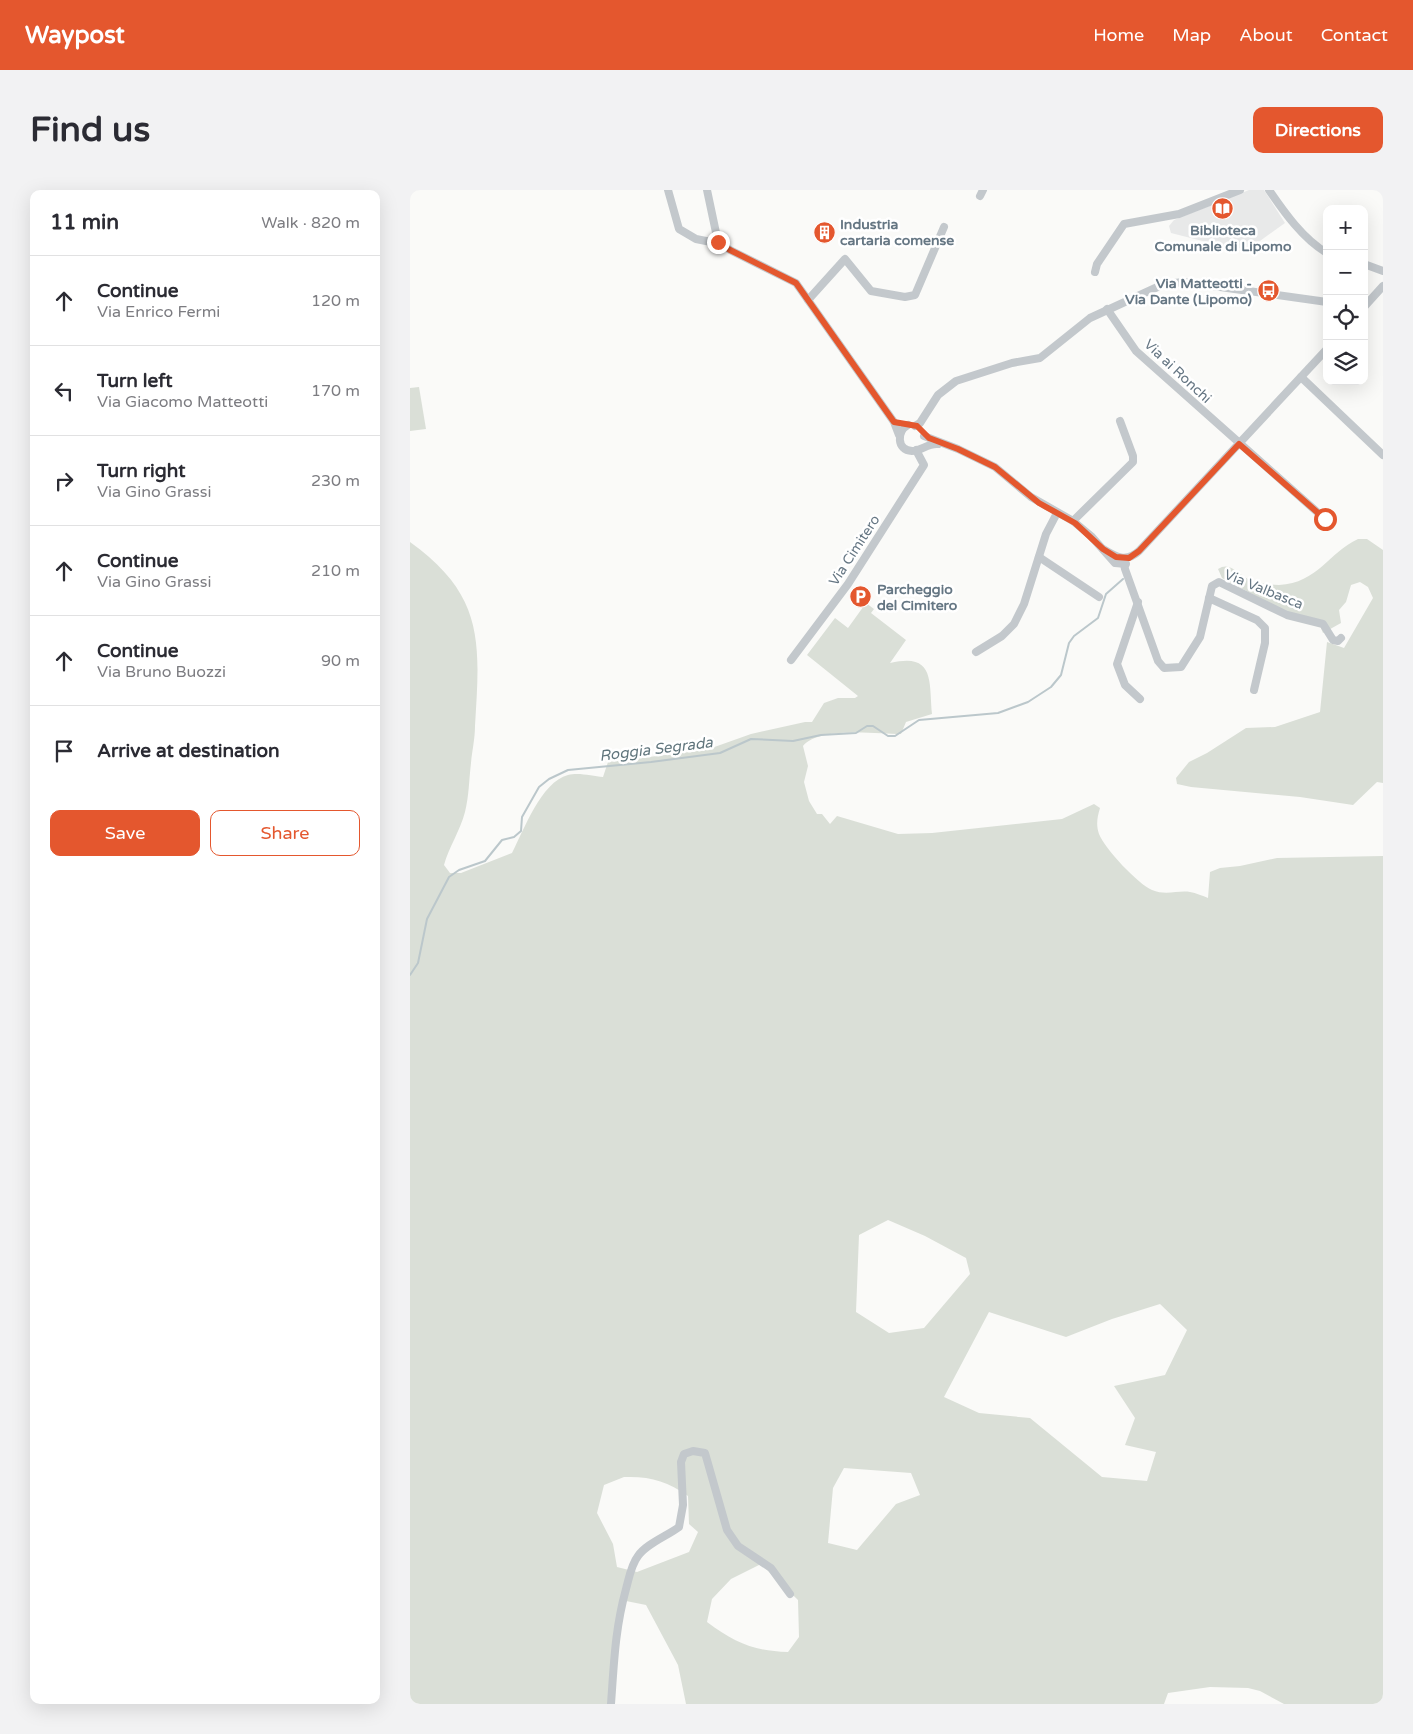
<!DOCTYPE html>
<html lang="en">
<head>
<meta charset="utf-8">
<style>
  body { margin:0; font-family:"Varela Round",sans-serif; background:#f2f2f3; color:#2b2b33 }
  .controls { position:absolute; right:15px; top:15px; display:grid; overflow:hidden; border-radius:10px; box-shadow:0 5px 20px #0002 }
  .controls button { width:45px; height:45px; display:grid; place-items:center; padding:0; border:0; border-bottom:1px solid #e1e1e2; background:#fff; color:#2b2b33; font:25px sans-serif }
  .stop { position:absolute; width:15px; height:15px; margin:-11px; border:4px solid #e4572e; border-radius:50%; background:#fff }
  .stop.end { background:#e4572e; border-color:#fff; box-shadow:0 1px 5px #0008 }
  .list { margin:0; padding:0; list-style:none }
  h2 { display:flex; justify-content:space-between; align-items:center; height:65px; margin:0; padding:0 20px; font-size:21px }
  h2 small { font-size:16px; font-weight:400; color:#7c7c81 }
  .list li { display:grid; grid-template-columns:32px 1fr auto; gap:15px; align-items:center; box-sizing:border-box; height:90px; padding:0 20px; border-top:1px solid #e1e1e2 }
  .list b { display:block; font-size:19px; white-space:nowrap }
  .list p { margin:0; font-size:16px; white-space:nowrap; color:#7c7c81 }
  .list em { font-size:16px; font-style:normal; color:#7c7c81 }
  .actions { display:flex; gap:10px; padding:15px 20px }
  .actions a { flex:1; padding:11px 0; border:1px solid #e4572e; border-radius:10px; text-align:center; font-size:18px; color:#e4572e }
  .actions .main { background:#e4572e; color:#fff }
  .icon { flex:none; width:28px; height:28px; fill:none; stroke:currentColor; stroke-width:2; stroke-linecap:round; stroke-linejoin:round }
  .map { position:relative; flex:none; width:973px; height:1514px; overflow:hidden; border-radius:10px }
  header { display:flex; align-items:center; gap:30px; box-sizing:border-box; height:70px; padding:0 25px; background:#e4572e; color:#fff }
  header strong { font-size:24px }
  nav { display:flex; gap:28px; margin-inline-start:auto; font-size:18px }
  .intro { display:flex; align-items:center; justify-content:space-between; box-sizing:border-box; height:120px; padding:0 30px }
  h1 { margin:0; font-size:35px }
  .button { padding:12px 22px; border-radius:10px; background:#e4572e; color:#fff; font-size:18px; font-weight:700 }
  main { display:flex; gap:30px; padding:0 30px }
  aside { flex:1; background:#fff; border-radius:10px; box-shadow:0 5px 20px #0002 }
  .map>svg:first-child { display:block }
  .built { fill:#e8e9e9 }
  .green { fill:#dadfd7; fill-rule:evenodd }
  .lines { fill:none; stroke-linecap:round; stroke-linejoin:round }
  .stream { stroke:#bbc7cb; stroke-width:2 }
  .minor { stroke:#c3c8cc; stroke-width:8 }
  .route { stroke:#e4572e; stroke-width:6 }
  .labels { text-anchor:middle; stroke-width:5; stroke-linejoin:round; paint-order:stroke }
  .poi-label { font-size:14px; font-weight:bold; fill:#657683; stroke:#fff; text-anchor:start }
  .street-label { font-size:14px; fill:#657683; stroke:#fff }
  .water-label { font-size:15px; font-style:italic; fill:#60757c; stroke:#fff }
</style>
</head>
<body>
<header>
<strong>Waypost</strong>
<nav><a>Home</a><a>Map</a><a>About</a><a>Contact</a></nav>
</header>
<div class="intro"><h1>Find us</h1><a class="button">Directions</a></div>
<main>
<aside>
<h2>11 min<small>Walk · 820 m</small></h2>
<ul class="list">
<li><svg class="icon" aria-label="ahead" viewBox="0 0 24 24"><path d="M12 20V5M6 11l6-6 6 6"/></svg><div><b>Continue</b><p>Via Enrico Fermi</p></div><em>120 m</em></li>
<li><svg class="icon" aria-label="left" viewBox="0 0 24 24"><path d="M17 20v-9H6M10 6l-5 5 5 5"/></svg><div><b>Turn left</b><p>Via Giacomo Matteotti</p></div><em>170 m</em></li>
<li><svg class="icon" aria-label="right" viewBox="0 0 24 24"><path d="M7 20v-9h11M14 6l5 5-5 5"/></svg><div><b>Turn right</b><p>Via Gino Grassi</p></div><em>230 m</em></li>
<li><svg class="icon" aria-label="ahead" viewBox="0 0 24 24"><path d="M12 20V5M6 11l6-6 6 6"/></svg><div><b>Continue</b><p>Via Gino Grassi</p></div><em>210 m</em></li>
<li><svg class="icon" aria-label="ahead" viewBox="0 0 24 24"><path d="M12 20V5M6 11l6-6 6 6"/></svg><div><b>Continue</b><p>Via Bruno Buozzi</p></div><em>90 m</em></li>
<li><svg class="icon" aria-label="arrive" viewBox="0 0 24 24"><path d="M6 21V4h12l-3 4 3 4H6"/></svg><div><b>Arrive at destination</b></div></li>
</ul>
<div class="actions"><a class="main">Save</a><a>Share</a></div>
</aside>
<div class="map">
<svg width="973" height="1514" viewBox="0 0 973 1514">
  <rect width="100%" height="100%" fill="#fafaf8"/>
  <!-- built -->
  <path class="built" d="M839,0H854L875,33L843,56L824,59L761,43L759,36L764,30Z"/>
  <!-- green -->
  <g class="green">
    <path d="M9,197L16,239L0,241V198Z"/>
    <path d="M948,349H957L973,360V593L967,592L943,615L890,607L781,597L767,594L766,588L779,572L797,563L836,538L865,537L910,522L917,452L934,458L963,408L958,397L950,392L941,395L936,412L929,420L931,433L913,443L908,431L881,425L812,388L808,379C820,371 828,384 838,389C847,393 859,395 869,395C908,393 919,362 948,349Z"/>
    <path d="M0,352C75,406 70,453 65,536C65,549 62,561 61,573C59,590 59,606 55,622C50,641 39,657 34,675L40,683H51L102,663C114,640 131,592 158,585C168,582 183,586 193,587L198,572L296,560L341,544L395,532H402L414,513L428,508H445L448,506L397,465L425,428L438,438L456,413L464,419L461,423L496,450L480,473C525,462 519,491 522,524L496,532L491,544C467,544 409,536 393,556L398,576L394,592L399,611L407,624H412L420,634L427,626L488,644L522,643L652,629L684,614L690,618C687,628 686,635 689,644C695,659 728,694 742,700C756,706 768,700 780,702C786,703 793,706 798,708L800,682L810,678L830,676L867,668L973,666V1514H874L850,1501L838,1498L800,1497L758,1503L754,1514H276L268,1475L236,1415L211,1410L200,1514H0ZM478,1030L515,1046L556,1068L560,1084L514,1138L479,1143L446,1122L449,1045ZM750,1114L777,1140L755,1185L704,1196L725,1228L715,1255L746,1262L737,1291L692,1287L620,1228L569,1223L534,1207L579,1122L656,1147L702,1129ZM434,1278L501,1283L510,1305L486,1314L447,1360L418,1353L423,1298ZM214,1287C240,1286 257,1291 278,1306L279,1334L288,1342L279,1362L227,1382L207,1377L203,1354L187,1323L194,1295ZM351,1374L388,1410L389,1447L378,1462C344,1461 325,1453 297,1432L302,1409L321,1389Z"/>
  </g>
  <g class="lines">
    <!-- stream -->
    <path class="stream" d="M0,785L8,773L17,729L39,687L49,680L75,671L92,650L104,647L111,641L112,627L129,597L139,589L158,580L241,572L310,563L341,549L383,551L411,545L446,543L457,536H463L478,546H485L509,530L588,523L618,512L641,497L651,485L659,453L664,446L688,428L696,404L713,389"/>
    <!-- minor -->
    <g class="minor">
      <path d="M258,0L269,39L286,49L311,54"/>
      <path d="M297,0L308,52L320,60L386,93L484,232L489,245"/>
      <path d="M859,0C874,22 893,49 917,63"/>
      <path d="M570,6L573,0"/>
      <path d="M954,74L973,81"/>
      <path d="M685,82L687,74L714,34L769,24L830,0"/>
      <path d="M398,110L435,69L461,101L495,107L505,105L534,37"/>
      <path d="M954,117L973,96"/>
      <path d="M697,119L726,161L915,329"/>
      <path d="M891,187L973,265"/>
      <path d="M498,235C487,241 486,260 502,261C511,261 518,253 528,254"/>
      <path d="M505,236L510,233L528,205L546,191L602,173L630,168L680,128L754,94L774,92L917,112"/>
      <path d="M514,246L548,259L585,277L621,307L663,331L681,346L705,373L716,374"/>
      <path d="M663,331L723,272V266L710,231"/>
      <path d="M693,359C706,367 716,373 729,361L917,159"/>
      <path d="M629,367L689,407"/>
      <path d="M713,368L715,379L748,471L754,478L771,477L790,447L802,396L809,392L877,425L913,434L923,450L928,451L931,448"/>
      <path d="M799,408L847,430L855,438V453L844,500"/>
      <path d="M728,412L707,474L715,495L730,509"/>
      <path d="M566,462L592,446L604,434L614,414L636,344L647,323"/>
      <path d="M381,470L438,394L514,275L506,260"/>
      <path d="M201,1514C204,1473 205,1439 216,1399C219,1388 221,1375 228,1366C236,1354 257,1346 269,1337L273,1315L271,1272L274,1264L283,1261L295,1263L317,1340L328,1356L361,1378L380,1404"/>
    </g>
  </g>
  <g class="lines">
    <!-- route -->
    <path class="route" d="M308,52L320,60L386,93L484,232L507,236L519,248L548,259L585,277L629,313L665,333L693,359L706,367L719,368L729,361L829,254L915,329"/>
  </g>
  <!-- icons -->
  <defs>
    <symbol id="library-disc" viewBox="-11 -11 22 22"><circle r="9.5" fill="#e4572e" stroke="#fff"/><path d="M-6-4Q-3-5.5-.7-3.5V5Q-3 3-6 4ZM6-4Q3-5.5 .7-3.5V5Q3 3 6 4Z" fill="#fff"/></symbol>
    <symbol id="building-disc" viewBox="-11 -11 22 22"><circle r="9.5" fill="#e4572e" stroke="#fff"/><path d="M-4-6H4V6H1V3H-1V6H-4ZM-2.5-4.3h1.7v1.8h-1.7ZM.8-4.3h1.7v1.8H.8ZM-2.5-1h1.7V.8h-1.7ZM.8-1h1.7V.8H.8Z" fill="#fff"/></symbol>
    <symbol id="bus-disc" viewBox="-11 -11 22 22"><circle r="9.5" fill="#e4572e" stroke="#fff"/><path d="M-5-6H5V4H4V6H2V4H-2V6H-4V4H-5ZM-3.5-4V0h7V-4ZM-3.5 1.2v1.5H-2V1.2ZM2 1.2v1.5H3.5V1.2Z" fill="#fff"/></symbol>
    <symbol id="parking-disc" viewBox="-11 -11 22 22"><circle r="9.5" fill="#e4572e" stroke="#fff"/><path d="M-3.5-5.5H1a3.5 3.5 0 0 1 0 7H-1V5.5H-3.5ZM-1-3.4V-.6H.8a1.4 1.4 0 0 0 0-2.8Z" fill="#fff"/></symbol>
  </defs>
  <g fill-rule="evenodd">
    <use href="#library-disc" x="800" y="6" width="25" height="25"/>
    <use href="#building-disc" x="402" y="30" width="25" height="25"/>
    <use href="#bus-disc" x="846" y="88" width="25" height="25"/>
    <use href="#parking-disc" x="438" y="394" width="25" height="25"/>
  </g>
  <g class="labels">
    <!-- poi labels -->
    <g class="poi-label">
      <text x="430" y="39">Industria<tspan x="430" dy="16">cartaria comense</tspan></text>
      <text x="813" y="45" text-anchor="middle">Biblioteca<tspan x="813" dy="16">Comunale di Lipomo</tspan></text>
      <text x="842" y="98" text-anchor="end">Via Matteotti -<tspan x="842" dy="16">Via Dante (Lipomo)</tspan></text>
      <text x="467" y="404">Parcheggio<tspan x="467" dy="16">del Cimitero</tspan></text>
    </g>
    <!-- street labels -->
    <g class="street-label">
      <text transform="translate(768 181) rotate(43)" y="5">Via ai Ronchi</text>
      <text transform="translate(444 360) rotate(-57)" y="5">Via Cimitero</text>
      <text transform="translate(854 399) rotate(22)" y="5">Via Valbasca</text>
    </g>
    <!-- water labels -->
    <g class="water-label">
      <text transform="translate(246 559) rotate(-7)" y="5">Roggia Segrada</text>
    </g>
  </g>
</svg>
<div class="controls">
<button>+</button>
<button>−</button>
<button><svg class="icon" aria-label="locate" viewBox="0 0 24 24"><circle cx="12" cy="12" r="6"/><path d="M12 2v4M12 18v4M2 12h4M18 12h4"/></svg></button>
<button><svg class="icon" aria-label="layers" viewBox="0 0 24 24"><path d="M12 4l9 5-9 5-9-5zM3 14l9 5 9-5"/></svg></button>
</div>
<div class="stop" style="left:915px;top:329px"></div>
<div class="stop end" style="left:308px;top:52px"></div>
</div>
</main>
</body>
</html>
